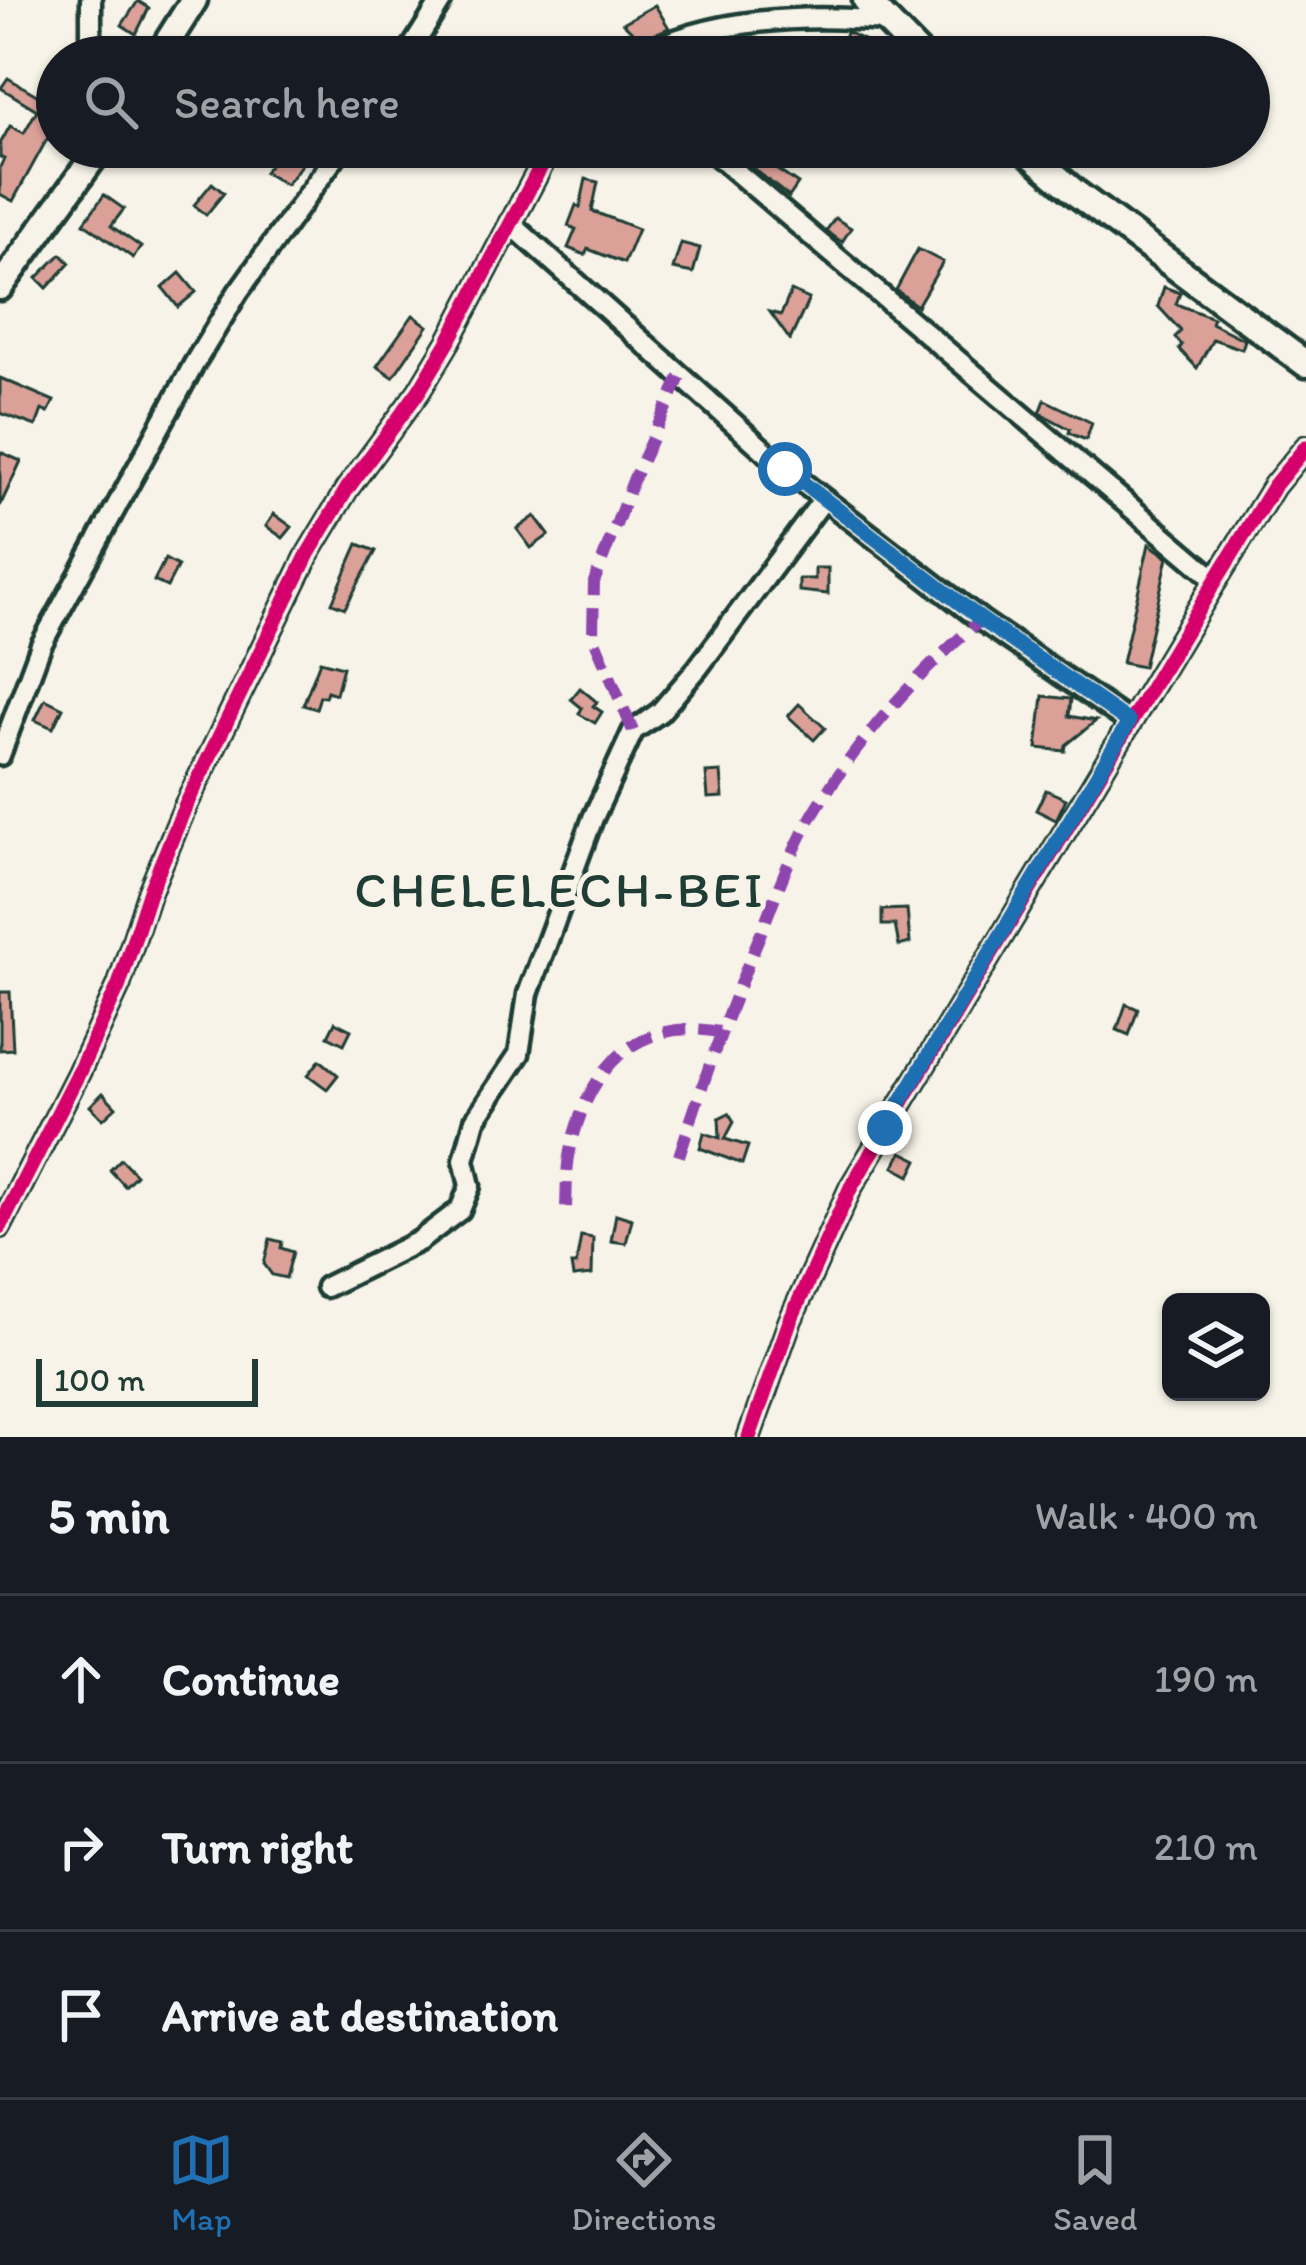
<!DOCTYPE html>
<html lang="en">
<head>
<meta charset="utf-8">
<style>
  body { margin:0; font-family:Itim,sans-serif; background:#20242c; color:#f1f3f6 }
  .controls { position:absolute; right:36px; bottom:36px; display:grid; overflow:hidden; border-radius:18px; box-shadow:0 3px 9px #0004 }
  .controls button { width:108px; height:108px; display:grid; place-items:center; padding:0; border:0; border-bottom:3px solid #363941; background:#171b24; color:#f1f3f6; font:60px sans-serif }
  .scale { position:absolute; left:36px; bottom:30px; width:222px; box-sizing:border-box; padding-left:12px; border:6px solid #1f3d34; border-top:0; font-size:33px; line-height:42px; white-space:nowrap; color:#1f3d34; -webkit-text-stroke:9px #f7f3e8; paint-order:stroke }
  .stop { position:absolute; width:36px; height:36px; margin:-27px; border:9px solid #1f6fb2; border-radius:50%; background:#fff }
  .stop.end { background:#1f6fb2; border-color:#fff; box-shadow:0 3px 12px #0008 }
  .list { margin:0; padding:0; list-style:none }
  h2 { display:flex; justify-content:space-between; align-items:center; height:156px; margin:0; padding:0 48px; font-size:51px }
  h2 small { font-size:39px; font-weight:400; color:#9ea1a6 }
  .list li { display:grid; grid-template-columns:78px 1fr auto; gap:36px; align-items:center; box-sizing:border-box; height:168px; padding:0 48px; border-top:3px solid #363941 }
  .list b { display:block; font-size:45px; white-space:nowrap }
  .list em { font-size:39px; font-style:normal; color:#9ea1a6 }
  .icon { flex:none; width:66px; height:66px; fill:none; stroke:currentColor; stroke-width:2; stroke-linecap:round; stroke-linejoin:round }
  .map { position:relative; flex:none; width:1306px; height:1437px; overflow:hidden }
  .search { position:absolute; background:#171b24; box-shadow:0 3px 9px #0004; left:36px; right:36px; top:36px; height:132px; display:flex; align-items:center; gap:30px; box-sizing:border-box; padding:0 42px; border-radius:66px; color:#9ea1a6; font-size:45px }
  .sheet { height:660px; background:#171b24 }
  nav { display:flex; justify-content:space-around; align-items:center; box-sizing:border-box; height:168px; border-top:3px solid #363941; background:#171b24; font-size:33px; color:#9ea1a6 }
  nav a { display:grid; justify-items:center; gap:6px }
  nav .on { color:#1f6fb2 }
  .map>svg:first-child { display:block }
  .building { fill:#dba199; stroke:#1f3d34; stroke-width:3 }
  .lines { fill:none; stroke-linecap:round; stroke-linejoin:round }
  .minor-casing { stroke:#1f3d34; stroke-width:27 }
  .major-casing { stroke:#1f3d34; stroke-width:33 }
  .minor { stroke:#f7f3e8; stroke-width:18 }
  .major { stroke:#f7f3e8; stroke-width:24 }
  .quiet { stroke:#8e44ad; stroke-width:12; stroke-dasharray:24 12; stroke-linecap:butt }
  .cycleway-casing { stroke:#f7f3e8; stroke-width:22 }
  .cycleway { stroke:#d6006c; stroke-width:15 }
  .route { stroke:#1f6fb2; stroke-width:15 }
  .labels { text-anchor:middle; stroke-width:10; stroke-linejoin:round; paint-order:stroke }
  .quarter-label { font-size:51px; letter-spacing:3px; fill:#1f3d34; stroke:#f7f3e8 }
</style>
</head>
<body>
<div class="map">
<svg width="1306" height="1437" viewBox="0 0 1306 1437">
  <rect width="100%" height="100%" fill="#f7f3e8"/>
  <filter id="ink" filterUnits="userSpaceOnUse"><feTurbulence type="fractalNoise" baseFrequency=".00833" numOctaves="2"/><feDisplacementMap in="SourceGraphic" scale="24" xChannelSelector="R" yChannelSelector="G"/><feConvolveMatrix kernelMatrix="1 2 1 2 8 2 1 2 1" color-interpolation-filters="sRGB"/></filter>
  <g filter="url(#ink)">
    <!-- building -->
    <g class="building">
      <path d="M138,1L149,8L136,34L122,25Z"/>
      <path d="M655,5L669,28L641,40L623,23Z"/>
      <path d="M847,32L869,43L866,49L885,57H846L850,52L839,45Z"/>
      <path d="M8,78L57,107V134L53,142L47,139L13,201L0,194V167L4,159L0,157V144L10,126L24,133L37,110L1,88Z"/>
      <path d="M746,147H763L776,159L770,165L798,184L789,197L738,156Z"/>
      <path d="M283,148L305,160L286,185L264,172Z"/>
      <path d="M586,179L598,182L592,211L638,229L624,263L588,249L585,255L568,248L576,229L568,226L576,205L580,207Z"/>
      <path d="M212,183L224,193L206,215L194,205Z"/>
      <path d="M104,195L124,209L111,226L141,247L133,258L84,223Z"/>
      <path d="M835,218L851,228L842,242L826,231Z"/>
      <path d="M681,243L700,248L693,273L673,269Z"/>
      <path d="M918,249L943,262L917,306L896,290Z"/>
      <path d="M61,254L70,263L47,288L37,278Z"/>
      <path d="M180,273L196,292L178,307L163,288Z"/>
      <path d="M1164,287L1180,293L1176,304L1213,318L1211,323L1245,340L1242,349L1213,339L1197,368L1179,349L1182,345L1175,337L1181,331L1158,306Z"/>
      <path d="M791,291L809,299L790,340L770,312L781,315Z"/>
      <path d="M413,315L428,326L393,377L377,366Z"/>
      <path d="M0,378L54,401L48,413L42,410L36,426L0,413Z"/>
      <path d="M1045,400L1092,423L1086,440L1069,433L1070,429L1040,413Z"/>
      <path d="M0,452L21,461L0,506Z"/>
      <path d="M274,514L292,527L283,538L266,526Z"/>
      <path d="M535,516L549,535L531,548L517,529Z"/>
      <path d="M358,544L376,551L345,608L332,603Z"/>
      <path d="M1149,544L1168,557L1143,667L1122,663Z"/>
      <path d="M165,559L178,566L167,587L154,581Z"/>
      <path d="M815,568H828V594L799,591V579H815Z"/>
      <path d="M320,661L343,667L336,694L327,691L325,697L320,696L316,709L303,705Z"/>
      <path d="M580,688L597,702L593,706L602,712L595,723L579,714L582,708L571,699Z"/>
      <path d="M1043,696L1071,699L1069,716L1096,721L1066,745L1065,751L1037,748Z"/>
      <path d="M45,699L63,708L53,728L35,720Z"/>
      <path d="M799,704L825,728L814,740L788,716Z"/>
      <path d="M721,772L723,797L708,798L706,773Z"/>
      <path d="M1046,790L1066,799L1056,820L1036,810Z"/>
      <path d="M907,909L910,943L899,946L895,925H882V910Z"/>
      <path d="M0,992H10L13,1049L0,1050Z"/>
      <path d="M1126,1004L1138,1009L1129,1035L1117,1030Z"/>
      <path d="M335,1022L351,1030L344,1044L328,1036Z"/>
      <path d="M320,1060L338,1075L327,1089L308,1075Z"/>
      <path d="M103,1093L116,1107L103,1119L90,1106Z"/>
      <path d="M729,1113L734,1122L725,1139L748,1146L742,1164L700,1148L704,1133L720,1138L719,1118Z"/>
      <path d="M902,1152L918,1160L910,1176L894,1167Z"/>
      <path d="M121,1159L136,1175L125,1186L110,1170Z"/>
      <path d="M616,1214L632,1219L626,1243L611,1241Z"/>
      <path d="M581,1236L593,1238L592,1275L573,1277L571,1265H576Z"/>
      <path d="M270,1239L282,1242L281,1248L293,1252L286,1278L272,1275L264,1264Z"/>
    </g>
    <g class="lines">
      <defs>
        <g id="minor">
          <path d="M91,0V57"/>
          <path d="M406,57L442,0"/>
          <path d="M638,57C709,18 805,14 884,21"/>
          <path d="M707,147L1216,580"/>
          <path d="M510,223L785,469L981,620L1129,722"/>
          <path d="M0,755L41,645L194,364L238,292L342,147"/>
          <path d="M0,1227L78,1074L119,985L149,893L185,807L308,554L347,489L419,391L449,341L551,147"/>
          <path d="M326,1287L419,1241L460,1210L470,1186L464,1160L475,1120L519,1054L528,994L593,818L633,731L660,712L697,669L823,500"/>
          <path d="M749,1437L790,1321L851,1187L1216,580L1274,486L1306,447"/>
        </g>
        <g id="major">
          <path d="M866,0L922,57"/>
          <path d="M158,57L194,0"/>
          <path d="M1022,147L1077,194L1306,364"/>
          <path d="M0,287L101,147"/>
        </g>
      </defs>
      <!-- minor casing -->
      <use href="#minor" class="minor-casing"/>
      <!-- major casing -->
      <use href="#major" class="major-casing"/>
      <!-- minor -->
      <use href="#minor" class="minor"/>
      <!-- major -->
      <use href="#major" class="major"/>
      <!-- quiet -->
      <g class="quiet">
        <path d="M633,731L593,636L594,582L634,478L680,377"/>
        <path d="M679,1156C703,1082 728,1011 758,940C775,898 790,853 813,814C857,741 916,674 981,620"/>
        <path d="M566,1207C567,1189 566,1169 570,1151C587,1072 633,1016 719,1032"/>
      </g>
      <defs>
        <g id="cycleway">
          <path d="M0,1227L78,1074L119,985L149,893L185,807L308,554L347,489L419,391L449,341L551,147"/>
          <path d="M749,1437L790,1321L851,1187L1216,580L1274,486L1306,447"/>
        </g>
      </defs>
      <!-- cycleway casing -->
      <use href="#cycleway" class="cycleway-casing"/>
      <!-- cycleway -->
      <use href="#cycleway" class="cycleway"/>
    </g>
  </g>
  <g class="lines" filter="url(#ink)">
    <!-- route -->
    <path class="route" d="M785,469L982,620L1129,722L885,1128"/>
  </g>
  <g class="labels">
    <!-- quarter labels -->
    <g class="quarter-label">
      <text x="560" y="907">CHELELECH-BEI</text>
    </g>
  </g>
</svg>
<div class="controls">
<button><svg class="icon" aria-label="layers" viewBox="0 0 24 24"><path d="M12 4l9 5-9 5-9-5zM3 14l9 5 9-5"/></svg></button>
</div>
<div class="scale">100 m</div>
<div class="stop" style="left:785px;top:469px"></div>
<div class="stop end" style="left:885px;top:1128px"></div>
<div class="search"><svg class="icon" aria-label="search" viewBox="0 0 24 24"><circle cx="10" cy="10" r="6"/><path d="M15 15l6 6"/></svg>Search here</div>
</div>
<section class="sheet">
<h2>5 min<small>Walk · 400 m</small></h2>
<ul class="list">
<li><svg class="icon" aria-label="ahead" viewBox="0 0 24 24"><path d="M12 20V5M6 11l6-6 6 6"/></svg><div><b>Continue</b></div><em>190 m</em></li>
<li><svg class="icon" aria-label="right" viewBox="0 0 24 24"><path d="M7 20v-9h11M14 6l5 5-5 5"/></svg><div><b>Turn right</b></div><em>210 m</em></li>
<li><svg class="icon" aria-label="arrive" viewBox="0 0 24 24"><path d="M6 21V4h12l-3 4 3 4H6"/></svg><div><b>Arrive at destination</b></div></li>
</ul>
</section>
<nav>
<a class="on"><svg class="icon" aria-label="map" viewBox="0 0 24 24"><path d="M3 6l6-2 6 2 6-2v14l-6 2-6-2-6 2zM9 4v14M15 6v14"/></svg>Map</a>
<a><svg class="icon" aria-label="directions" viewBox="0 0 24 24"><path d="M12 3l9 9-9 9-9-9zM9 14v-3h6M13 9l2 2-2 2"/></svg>Directions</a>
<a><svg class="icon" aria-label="saved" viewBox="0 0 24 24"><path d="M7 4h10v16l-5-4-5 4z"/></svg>Saved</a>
</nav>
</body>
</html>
